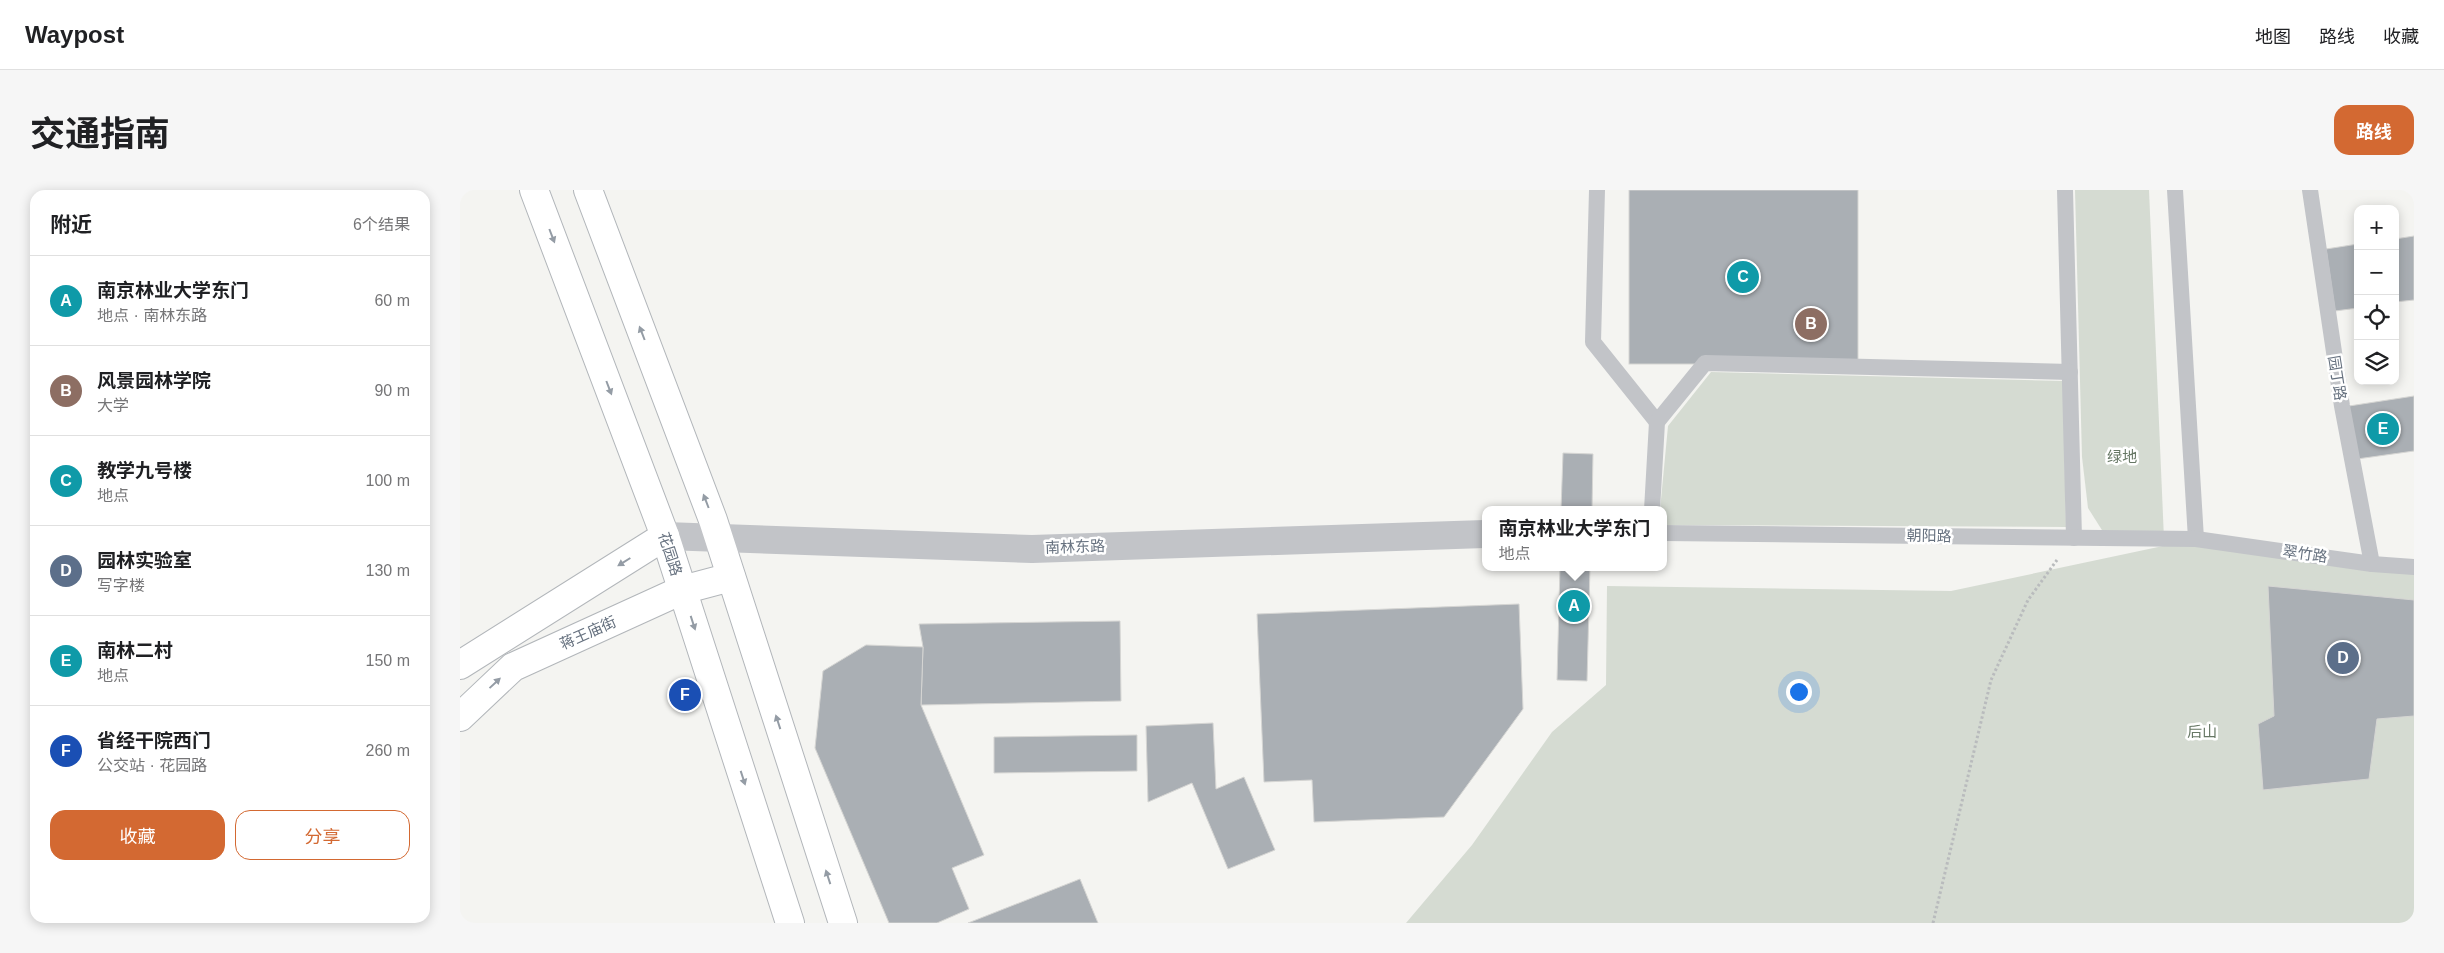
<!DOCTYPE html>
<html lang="zh">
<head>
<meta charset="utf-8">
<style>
  body { margin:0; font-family:Arial,"Noto Sans SC",sans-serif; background:#f6f6f6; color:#202124 }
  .controls { position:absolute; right:15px; top:15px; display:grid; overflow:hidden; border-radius:10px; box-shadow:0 2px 12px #0003 }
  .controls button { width:45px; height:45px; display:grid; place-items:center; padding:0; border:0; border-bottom:1px solid #e0e0e0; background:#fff; color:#202124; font:25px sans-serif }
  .you { position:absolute; left:1338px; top:501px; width:18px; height:18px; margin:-12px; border:4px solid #fff; border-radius:50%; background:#1a73e8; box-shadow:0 0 0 8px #1a73e833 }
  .badge { display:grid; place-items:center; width:32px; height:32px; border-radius:50%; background:#d36932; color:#fff; font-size:16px; font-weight:700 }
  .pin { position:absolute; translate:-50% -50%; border:2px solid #fff; box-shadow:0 1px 5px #0006 }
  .popup { position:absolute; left:1022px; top:316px; width:185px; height:65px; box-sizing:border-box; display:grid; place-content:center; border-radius:10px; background:#fff; filter:drop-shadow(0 1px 4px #0005); font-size:16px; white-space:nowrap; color:#757577 }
  .popup b { font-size:19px; color:#202124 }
  .popup::after { content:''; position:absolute; left:50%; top:100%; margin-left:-10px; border:10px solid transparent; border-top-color:#fff }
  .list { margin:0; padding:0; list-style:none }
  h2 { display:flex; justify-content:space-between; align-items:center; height:65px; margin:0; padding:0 20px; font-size:21px }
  h2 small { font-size:16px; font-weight:400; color:#757577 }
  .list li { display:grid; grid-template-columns:32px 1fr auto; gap:15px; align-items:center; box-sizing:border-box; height:90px; padding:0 20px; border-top:1px solid #e0e0e0 }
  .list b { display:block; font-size:19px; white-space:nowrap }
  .list p { margin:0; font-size:16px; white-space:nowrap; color:#757577 }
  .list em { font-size:16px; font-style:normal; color:#757577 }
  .actions { display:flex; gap:10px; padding:15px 20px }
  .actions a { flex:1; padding:11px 0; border:1px solid #d36932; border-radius:15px; text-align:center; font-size:18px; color:#d36932 }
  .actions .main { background:#d36932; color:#fff }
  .icon { flex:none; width:28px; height:28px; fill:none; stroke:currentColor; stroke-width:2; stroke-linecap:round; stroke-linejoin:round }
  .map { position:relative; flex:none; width:1954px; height:733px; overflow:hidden; border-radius:15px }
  header { display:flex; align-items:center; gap:30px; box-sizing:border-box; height:70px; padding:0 25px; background:#fff; border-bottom:1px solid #e0e0e0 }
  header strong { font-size:24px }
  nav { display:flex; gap:28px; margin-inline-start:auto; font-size:18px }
  .intro { display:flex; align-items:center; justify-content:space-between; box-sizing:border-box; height:120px; padding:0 30px }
  h1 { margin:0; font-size:35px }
  .button { padding:12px 22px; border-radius:15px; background:#d36932; color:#fff; font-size:18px; font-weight:700 }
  main { display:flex; gap:30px; padding:0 30px }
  aside { flex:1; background:#fff; border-radius:15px; box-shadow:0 2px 12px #0003 }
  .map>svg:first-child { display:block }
  .green { fill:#d5dbd2 }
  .building { fill:#aaafb4; stroke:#d5d5d3 }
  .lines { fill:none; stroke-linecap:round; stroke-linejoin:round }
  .secondary-casing { stroke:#b2b6ba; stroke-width:30 }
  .path { stroke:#b9bbbd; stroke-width:3; stroke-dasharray:2.5 2.5; stroke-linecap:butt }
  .lane { stroke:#c2c4c8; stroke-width:16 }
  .street { stroke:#c2c4c8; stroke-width:28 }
  .secondary { stroke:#fff; stroke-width:28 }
  .oneway { fill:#949ca5 }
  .labels { text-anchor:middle; stroke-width:5; stroke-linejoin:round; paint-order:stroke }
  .street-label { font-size:15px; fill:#66717f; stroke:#fff }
  .park-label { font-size:15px; fill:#667764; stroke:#fff }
</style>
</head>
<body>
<header>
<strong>Waypost</strong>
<nav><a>地图</a><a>路线</a><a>收藏</a></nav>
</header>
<div class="intro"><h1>交通指南</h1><a class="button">路线</a></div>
<main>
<aside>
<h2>附近<small>6个结果</small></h2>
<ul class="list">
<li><span class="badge" style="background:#0f9aa8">A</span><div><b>南京林业大学东门</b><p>地点 · 南林东路</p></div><em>60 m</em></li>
<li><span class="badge" style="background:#8d6e63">B</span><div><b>风景园林学院</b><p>大学</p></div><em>90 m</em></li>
<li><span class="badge" style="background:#0f9aa8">C</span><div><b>教学九号楼</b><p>地点</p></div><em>100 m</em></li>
<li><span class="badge" style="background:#5c6f8a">D</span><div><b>园林实验室</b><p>写字楼</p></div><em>130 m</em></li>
<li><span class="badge" style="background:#0f9aa8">E</span><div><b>南林二村</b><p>地点</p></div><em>150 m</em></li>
<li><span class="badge" style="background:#1a4fb4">F</span><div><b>省经干院西门</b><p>公交站 · 花园路</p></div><em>260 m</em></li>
</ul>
<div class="actions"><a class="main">收藏</a><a>分享</a></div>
</aside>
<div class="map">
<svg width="1954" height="733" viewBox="0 0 1954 733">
  <rect width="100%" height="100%" fill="#f4f4f1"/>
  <!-- green -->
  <g class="green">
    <path d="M1615,0H1689L1704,349L1647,348L1628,318L1622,267Z"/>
    <path d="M1251,182L1603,191L1606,337L1203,335V320H1200L1208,236Z"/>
    <path d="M1736,349L1954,383V733H946L1012,655L1092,542L1146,495L1147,396L1491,401Z"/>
  </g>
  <!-- building -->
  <g class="building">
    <rect x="1169" y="0" width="229" height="174"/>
    <path d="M1954,46V110L1935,112V49Z"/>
    <path d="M1898,54V118L1875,121L1866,59Z"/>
    <path d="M1954,206V261L1897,269L1889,216Z"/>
    <path d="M1103,263L1133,264L1132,320H1101Z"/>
    <path d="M1100,377H1130L1127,491L1097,490Z"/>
    <path d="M1808,396L1954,410V526L1917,529L1909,589L1803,600L1798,534L1814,526Z"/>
    <path d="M1059,414L1063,519L984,627L854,632L852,590L804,592L797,424Z"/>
    <path d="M660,431L661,511L461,515L463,457L459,434Z"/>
    <path d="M406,455L463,457L461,515L524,665L492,678L509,719L477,733H429L355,558L363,481Z"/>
    <path d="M753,533L756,599L784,587L815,660L768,679L732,593L688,612L686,536Z"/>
    <path d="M677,545V581L534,583V547Z"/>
    <path d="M620,689L638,733H508Z"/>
  </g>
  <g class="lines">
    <defs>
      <g id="secondary">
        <path d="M74,0L205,346L330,733"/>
        <path d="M128,0L253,330L383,733"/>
        <path d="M0,475L205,346"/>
        <path d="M0,527L53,477L222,400L271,387"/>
      </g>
    </defs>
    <!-- secondary casing -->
    <use href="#secondary" class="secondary-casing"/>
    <!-- path -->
    <path class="path" d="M1473,733L1531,490L1568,410L1597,370"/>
    <!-- lane -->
    <g class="lane">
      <path d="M1137,0L1133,152L1197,232"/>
      <path d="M1605,0L1614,348"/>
      <path d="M1715,0L1736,349"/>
      <path d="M1850,0L1882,216L1912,374"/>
      <path d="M1192,320L1197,232L1245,173L1610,182"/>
      <path d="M1203,343L1736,349L1912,374L1954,377"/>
    </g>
    <!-- street -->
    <path class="street" d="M205,346L572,359L1025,344"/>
    <!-- secondary -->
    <use href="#secondary" class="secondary"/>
  </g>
  <!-- one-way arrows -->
  <defs><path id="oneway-solid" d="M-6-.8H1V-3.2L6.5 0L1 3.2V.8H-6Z" transform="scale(1.25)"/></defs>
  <g class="oneway">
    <use href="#oneway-solid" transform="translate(92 46) rotate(69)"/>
    <use href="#oneway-solid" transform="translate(182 143) rotate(-111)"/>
    <use href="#oneway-solid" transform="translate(149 198) rotate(69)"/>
    <use href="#oneway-solid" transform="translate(246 311) rotate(-111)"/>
    <use href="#oneway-solid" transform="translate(164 372) rotate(148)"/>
    <use href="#oneway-solid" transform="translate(233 433) rotate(72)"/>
    <use href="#oneway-solid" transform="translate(35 493) rotate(-43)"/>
    <use href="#oneway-solid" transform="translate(318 532) rotate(-108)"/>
    <use href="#oneway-solid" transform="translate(283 588) rotate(72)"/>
    <use href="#oneway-solid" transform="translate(368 687) rotate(-108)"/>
  </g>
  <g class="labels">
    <!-- street labels -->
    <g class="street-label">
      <text transform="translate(1877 188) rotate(81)" y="5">园丁路</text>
      <text transform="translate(1469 346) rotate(1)" y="5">朝阳路</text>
      <text transform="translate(615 357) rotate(-2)" y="5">南林东路</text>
      <text transform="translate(210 364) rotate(72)" y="5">花园路</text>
      <text transform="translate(1845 364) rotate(8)" y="5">翠竹路</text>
      <text transform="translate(128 443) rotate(-24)" y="5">蒋王庙街</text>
    </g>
    <!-- park labels -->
    <g class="park-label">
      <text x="1662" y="272">绿地</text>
      <text x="1742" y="547">后山</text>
    </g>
  </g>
</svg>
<div class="controls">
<button>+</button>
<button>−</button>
<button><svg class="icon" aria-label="locate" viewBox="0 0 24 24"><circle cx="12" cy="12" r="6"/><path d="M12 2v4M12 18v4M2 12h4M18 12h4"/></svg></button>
<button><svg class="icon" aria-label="layers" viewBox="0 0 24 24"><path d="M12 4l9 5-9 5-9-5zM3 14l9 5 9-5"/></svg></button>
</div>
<div class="you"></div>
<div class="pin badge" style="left:1114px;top:416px;background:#0f9aa8">A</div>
<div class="popup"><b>南京林业大学东门</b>地点</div>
<div class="pin badge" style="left:1351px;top:134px;background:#8d6e63">B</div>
<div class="pin badge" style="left:1283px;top:87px;background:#0f9aa8">C</div>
<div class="pin badge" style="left:1883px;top:468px;background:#5c6f8a">D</div>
<div class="pin badge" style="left:1923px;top:239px;background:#0f9aa8">E</div>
<div class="pin badge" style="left:225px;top:505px;background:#1a4fb4">F</div>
</div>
</main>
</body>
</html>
